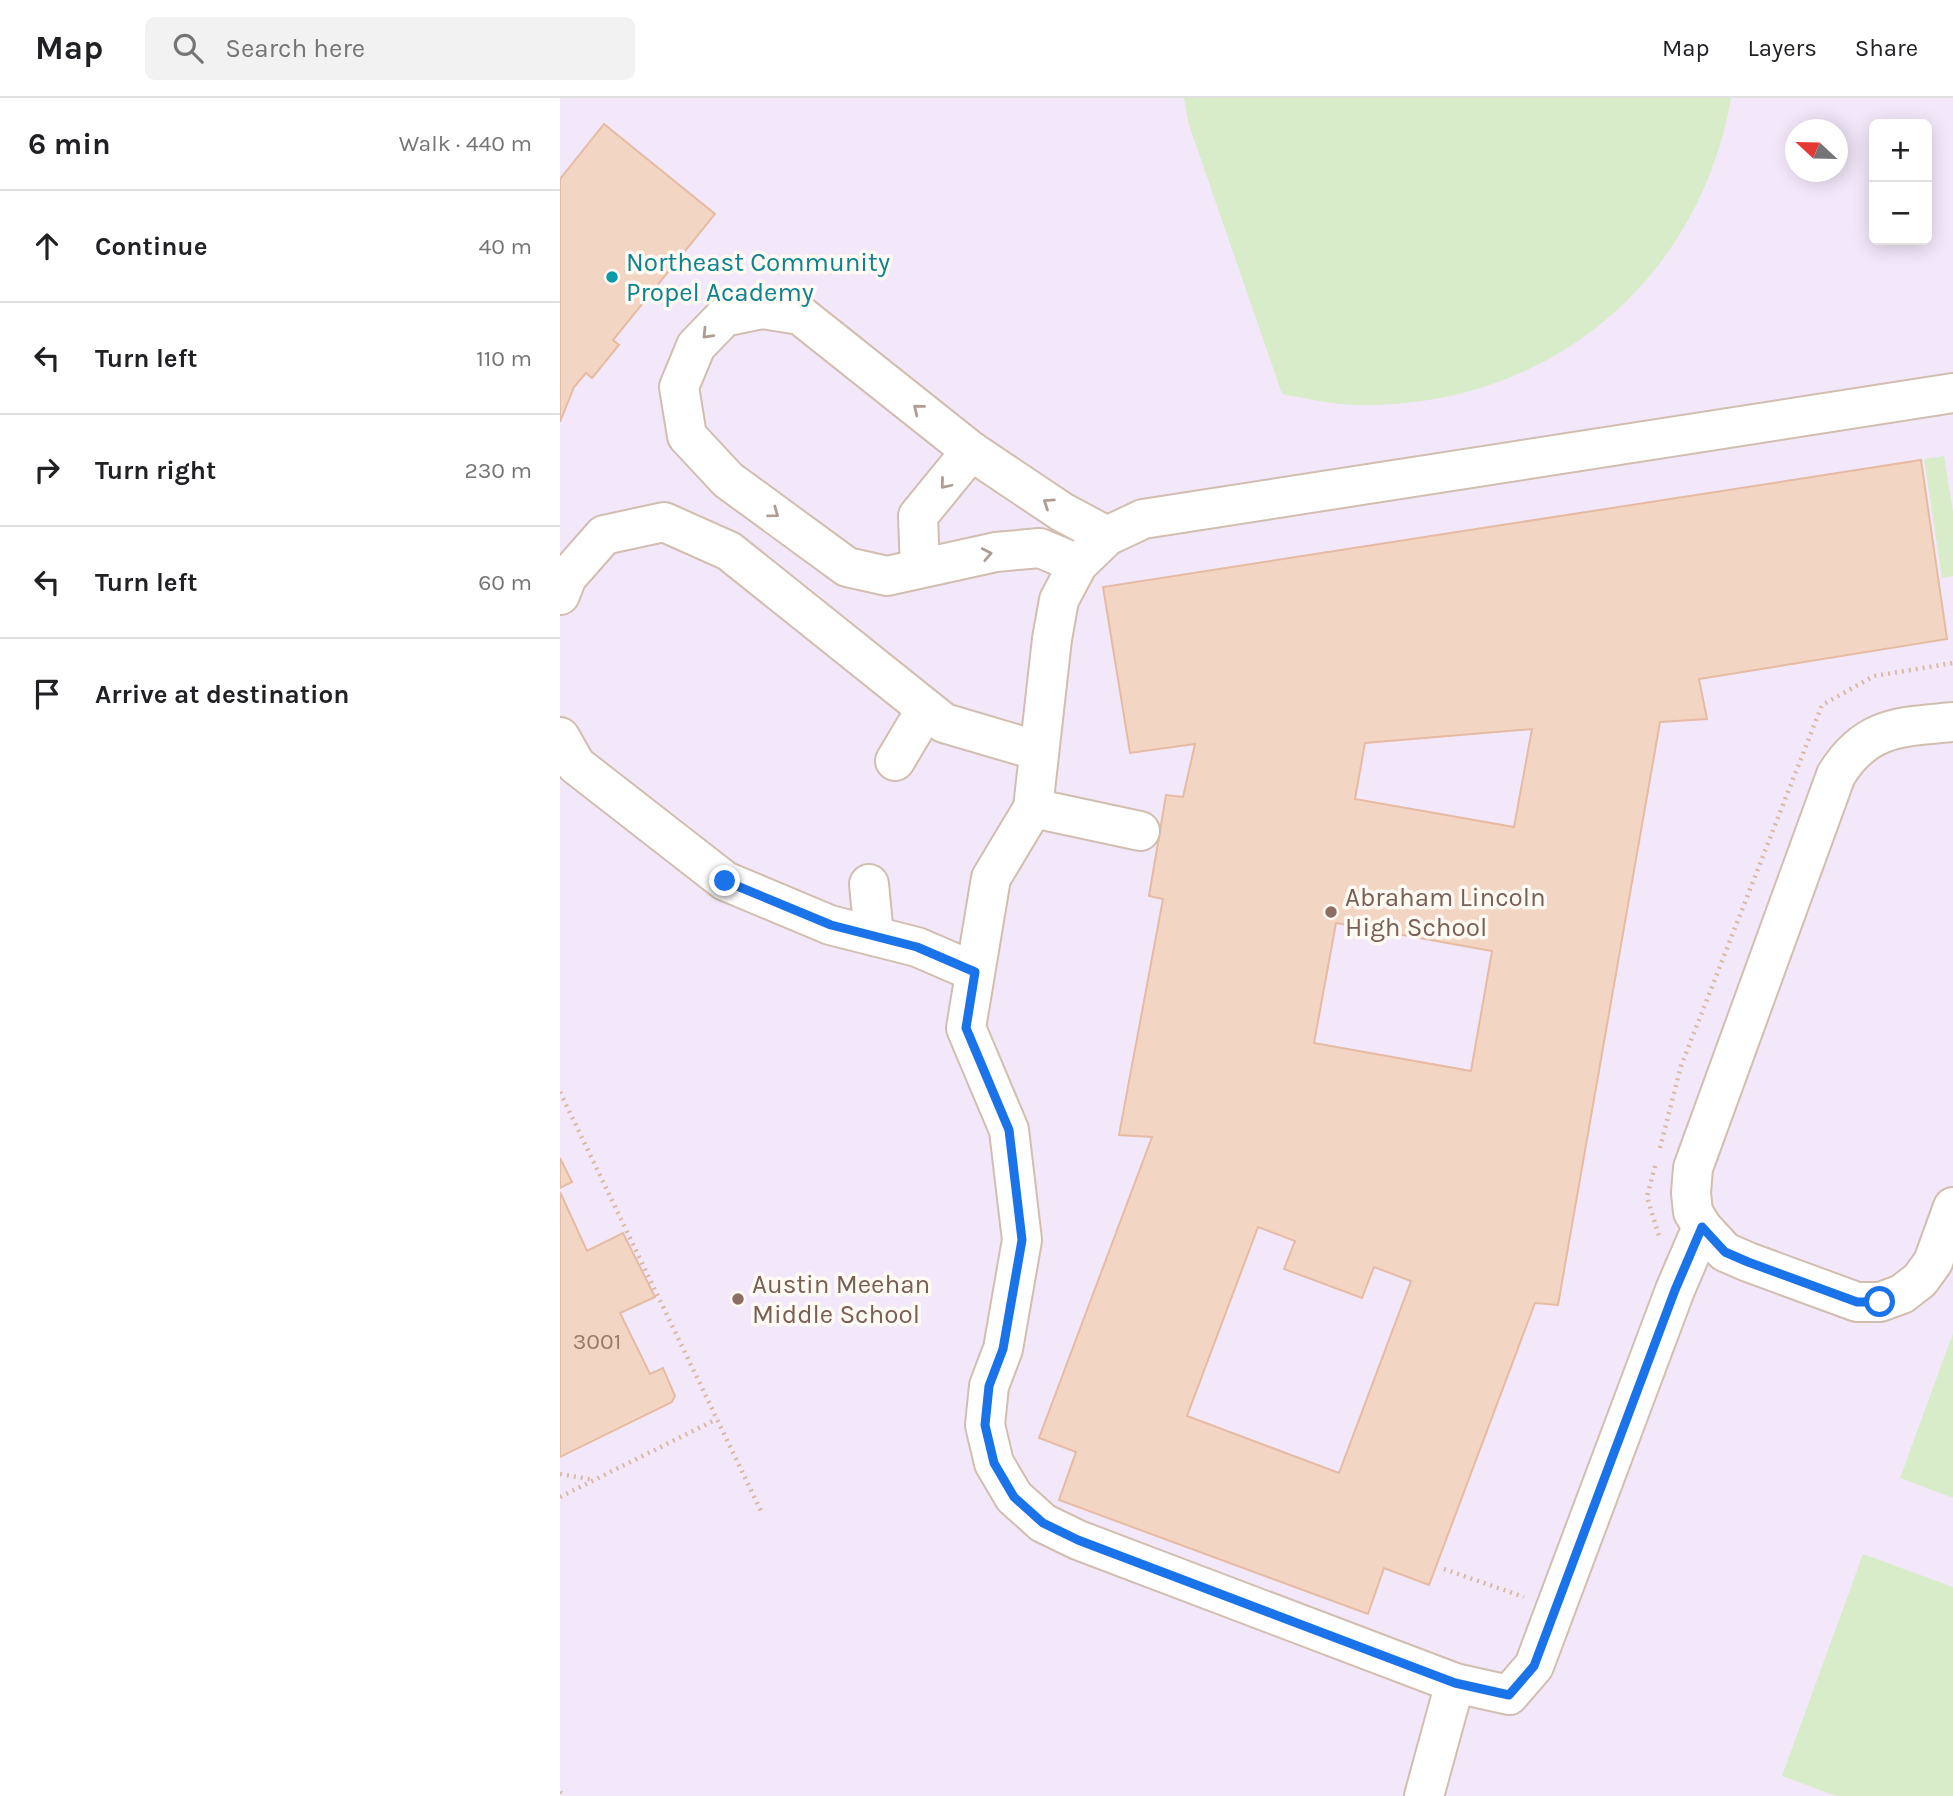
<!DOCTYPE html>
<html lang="en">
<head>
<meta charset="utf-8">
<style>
  body { margin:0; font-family:Karla,sans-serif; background:#f2f2f2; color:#202124 }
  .controls { position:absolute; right:21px; top:21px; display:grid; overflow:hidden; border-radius:10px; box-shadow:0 4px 18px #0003 }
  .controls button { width:63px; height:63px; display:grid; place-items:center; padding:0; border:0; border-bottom:2px solid #e0e0e0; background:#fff; color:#202124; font:35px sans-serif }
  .compass { position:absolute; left:1225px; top:21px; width:63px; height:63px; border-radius:50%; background:#fff; box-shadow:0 4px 18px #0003; rotate:292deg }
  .stop { position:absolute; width:21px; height:21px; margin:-16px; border:5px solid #1a73e8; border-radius:50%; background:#fff }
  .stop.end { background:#1a73e8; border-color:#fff; box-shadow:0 2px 7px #0008 }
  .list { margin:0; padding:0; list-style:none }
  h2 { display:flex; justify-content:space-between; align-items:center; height:91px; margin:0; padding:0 28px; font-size:30px }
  h2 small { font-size:23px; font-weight:400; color:#757577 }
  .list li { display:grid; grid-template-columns:46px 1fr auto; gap:21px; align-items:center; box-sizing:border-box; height:112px; padding:0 28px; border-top:2px solid #e0e0e0 }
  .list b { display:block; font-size:26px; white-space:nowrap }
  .list em { font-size:23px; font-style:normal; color:#757577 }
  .icon { flex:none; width:38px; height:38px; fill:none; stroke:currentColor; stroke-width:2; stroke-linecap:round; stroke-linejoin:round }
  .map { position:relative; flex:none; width:1393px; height:1698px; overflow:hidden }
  header { display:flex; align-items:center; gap:42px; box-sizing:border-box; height:98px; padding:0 35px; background:#fff; border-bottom:2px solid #e0e0e0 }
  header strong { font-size:33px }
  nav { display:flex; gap:38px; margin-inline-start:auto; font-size:24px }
  .search { width:490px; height:63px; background:#f2f2f2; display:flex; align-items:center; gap:18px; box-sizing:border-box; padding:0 24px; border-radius:10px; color:#757577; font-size:26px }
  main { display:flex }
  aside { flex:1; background:#fff }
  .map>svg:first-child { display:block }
  .education { fill:#f3e8fa; fill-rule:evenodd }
  .green { fill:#d8ecc9 }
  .building { fill:#f3d5c3; stroke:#e6bba3; stroke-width:2; fill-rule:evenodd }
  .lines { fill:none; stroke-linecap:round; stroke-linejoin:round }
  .minor-casing { stroke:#d1beb0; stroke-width:42 }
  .path { stroke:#d9b8a5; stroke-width:4.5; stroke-dasharray:2 5; stroke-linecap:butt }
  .minor { stroke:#fff; stroke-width:38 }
  .oneway { stroke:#af9d94 }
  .route { stroke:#1a73e8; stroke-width:9 }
  .culture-dot { fill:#0f9aa8; stroke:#fffaf3; stroke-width:2.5 }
  .education-dot { fill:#8d6e63; stroke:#fffaf3; stroke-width:2.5 }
  .labels { text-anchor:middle; stroke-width:7; stroke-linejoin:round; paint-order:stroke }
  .number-label { font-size:23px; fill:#987a6a }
  .culture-label { font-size:26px; fill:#0d838f; stroke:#fffaf3; text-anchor:start }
  .education-label { font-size:26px; fill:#785e54; stroke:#fffaf3; text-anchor:start }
</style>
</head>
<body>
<header>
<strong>Map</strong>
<div class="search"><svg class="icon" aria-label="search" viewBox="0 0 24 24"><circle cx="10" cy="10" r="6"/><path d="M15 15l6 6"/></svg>Search here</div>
<nav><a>Map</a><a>Layers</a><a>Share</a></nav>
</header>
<main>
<aside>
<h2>6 min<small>Walk · 440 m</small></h2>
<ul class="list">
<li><svg class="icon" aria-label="ahead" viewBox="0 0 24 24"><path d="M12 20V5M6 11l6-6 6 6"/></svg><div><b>Continue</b></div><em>40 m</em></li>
<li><svg class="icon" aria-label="left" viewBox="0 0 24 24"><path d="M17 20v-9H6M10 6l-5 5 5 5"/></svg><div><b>Turn left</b></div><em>110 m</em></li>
<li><svg class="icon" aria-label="right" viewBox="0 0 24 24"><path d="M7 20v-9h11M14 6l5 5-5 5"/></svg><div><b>Turn right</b></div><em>230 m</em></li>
<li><svg class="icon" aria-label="left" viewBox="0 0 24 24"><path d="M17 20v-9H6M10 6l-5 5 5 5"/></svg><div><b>Turn left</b></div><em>60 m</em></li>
<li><svg class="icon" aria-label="arrive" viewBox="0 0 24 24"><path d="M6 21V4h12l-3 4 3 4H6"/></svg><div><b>Arrive at destination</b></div></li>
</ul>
</aside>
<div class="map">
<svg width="1393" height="1698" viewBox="0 0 1393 1698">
  <rect width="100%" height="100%" fill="#fdf6ec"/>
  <!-- education -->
  <path class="education" d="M0,0H1393V1698H0ZM1314,26H1367V142H1314ZM1236,32H1278V74H1236Z"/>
  <!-- green -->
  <g class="green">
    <path d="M624,0H1171C1139,184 988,309 801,307C775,307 748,301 722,296L628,24Z"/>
    <path d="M1384,358L1393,414V478L1382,480L1364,361Z"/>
    <path d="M1393,1235V1400L1340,1380Z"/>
    <path d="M1303,1456L1393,1489V1698H1276L1222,1678Z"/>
  </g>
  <!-- building -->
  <g class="building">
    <path d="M44,26L155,116L53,242L59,247L32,280L26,275L14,289L0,324V81Z"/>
    <path d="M1361,362L1387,541L1139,581L1147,621L1100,624L998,1207L975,1205L869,1487L824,1470L808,1516L499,1402L516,1354L479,1340L592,1039L559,1037L603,801L589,798L606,697L623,699L635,646L570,655L543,489ZM972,631L954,729L795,701L805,645ZM776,825L932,853L911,973L754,945ZM698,1129L735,1143L724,1171L802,1200L814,1169L851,1183L779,1375L627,1318Z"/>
    <path d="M0,1060L12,1084L0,1090Z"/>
    <path d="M0,1094L27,1153L63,1135L95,1199L60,1215L90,1276L103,1270L115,1298L112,1304L0,1359Z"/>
  </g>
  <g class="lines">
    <defs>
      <g id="minor">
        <path d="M518,466L480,450L436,454L327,478L287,469L168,382L127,338L119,289L136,248L164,219L202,211L240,217L411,353L502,414L547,438"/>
        <path d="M360,470L358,418L411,353"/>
        <path d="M0,497L7,479L44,437L104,424L169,453L384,625L479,653"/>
        <path d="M1393,624C1340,629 1306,628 1276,677L1133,1070L1131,1095L1133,1114L1142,1129L1165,1154L1188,1164L1297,1204H1320L1342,1196L1360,1182L1373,1164L1393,1109"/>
        <path d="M0,639L16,667L165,783L270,827L357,849L415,874"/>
        <path d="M335,663L366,611"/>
        <path d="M473,710L431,780L406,930L449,1032L462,1142L443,1251L429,1288L425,1327L434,1365L454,1399L483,1425L518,1442L895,1585L949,1597L974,1568L1115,1192L1142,1129"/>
        <path d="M580,733L473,710L492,541L499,502L518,466L547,438L583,421L1393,295"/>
        <path d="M309,786L314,838"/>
        <path d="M864,1698L895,1585"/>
      </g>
    </defs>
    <!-- minor casing -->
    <use href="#minor" class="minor-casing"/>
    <!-- path -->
    <g class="path">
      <path d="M0,994L201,1413"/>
      <path d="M1100,1050L1121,968L1262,607L1314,578L1393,565"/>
      <path d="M1095,1068L1087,1099L1099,1138"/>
      <path d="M0,1376L34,1382"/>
      <path d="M0,1399L157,1321"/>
      <path d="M884,1471L964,1499"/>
      <path d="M0,1694L4,1698"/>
    </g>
    <!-- minor -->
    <use href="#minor" class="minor"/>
  </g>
  <!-- one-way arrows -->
  <defs><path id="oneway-chevron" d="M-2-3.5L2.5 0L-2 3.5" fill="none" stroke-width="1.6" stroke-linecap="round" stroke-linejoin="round" transform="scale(1.75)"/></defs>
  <g class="oneway">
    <use href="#oneway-chevron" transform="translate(147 236) rotate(134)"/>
    <use href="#oneway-chevron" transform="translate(358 311) rotate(-141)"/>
    <use href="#oneway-chevron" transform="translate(385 386) rotate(130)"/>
    <use href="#oneway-chevron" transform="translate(488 405) rotate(-146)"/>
    <use href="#oneway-chevron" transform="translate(214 415) rotate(36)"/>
    <use href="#oneway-chevron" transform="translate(427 456) rotate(-11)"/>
  </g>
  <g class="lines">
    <!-- route -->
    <path class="route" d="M165,783L271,827L357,849L415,874L406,930L449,1032L462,1142L443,1251L429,1288L425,1327L434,1365L454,1399L483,1425L518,1442L895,1585L949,1597L974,1568L1115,1192L1142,1129L1165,1154L1188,1164L1297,1204H1320"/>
  </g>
  <!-- markers -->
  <circle class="culture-dot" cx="52" cy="179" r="7"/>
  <g class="education-dot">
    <circle cx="771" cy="814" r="7"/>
    <circle cx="178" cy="1201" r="7"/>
  </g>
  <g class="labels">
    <!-- number labels -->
    <g class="number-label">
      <text x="37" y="1251">3001</text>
    </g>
    <!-- culture labels -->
    <g class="culture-label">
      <text x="66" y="173">Northeast Community<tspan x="66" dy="30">Propel Academy</tspan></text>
    </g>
    <!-- education labels -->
    <g class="education-label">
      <text x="785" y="808">Abraham Lincoln<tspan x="785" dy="30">High School</tspan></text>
      <text x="192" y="1195">Austin Meehan<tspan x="192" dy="30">Middle School</tspan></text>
    </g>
  </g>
</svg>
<div class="controls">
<button>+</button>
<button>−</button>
</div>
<svg class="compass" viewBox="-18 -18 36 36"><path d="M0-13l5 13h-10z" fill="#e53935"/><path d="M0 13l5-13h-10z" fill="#757577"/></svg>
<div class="stop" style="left:1320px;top:1204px"></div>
<div class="stop end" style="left:165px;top:783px"></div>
</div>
</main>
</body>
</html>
